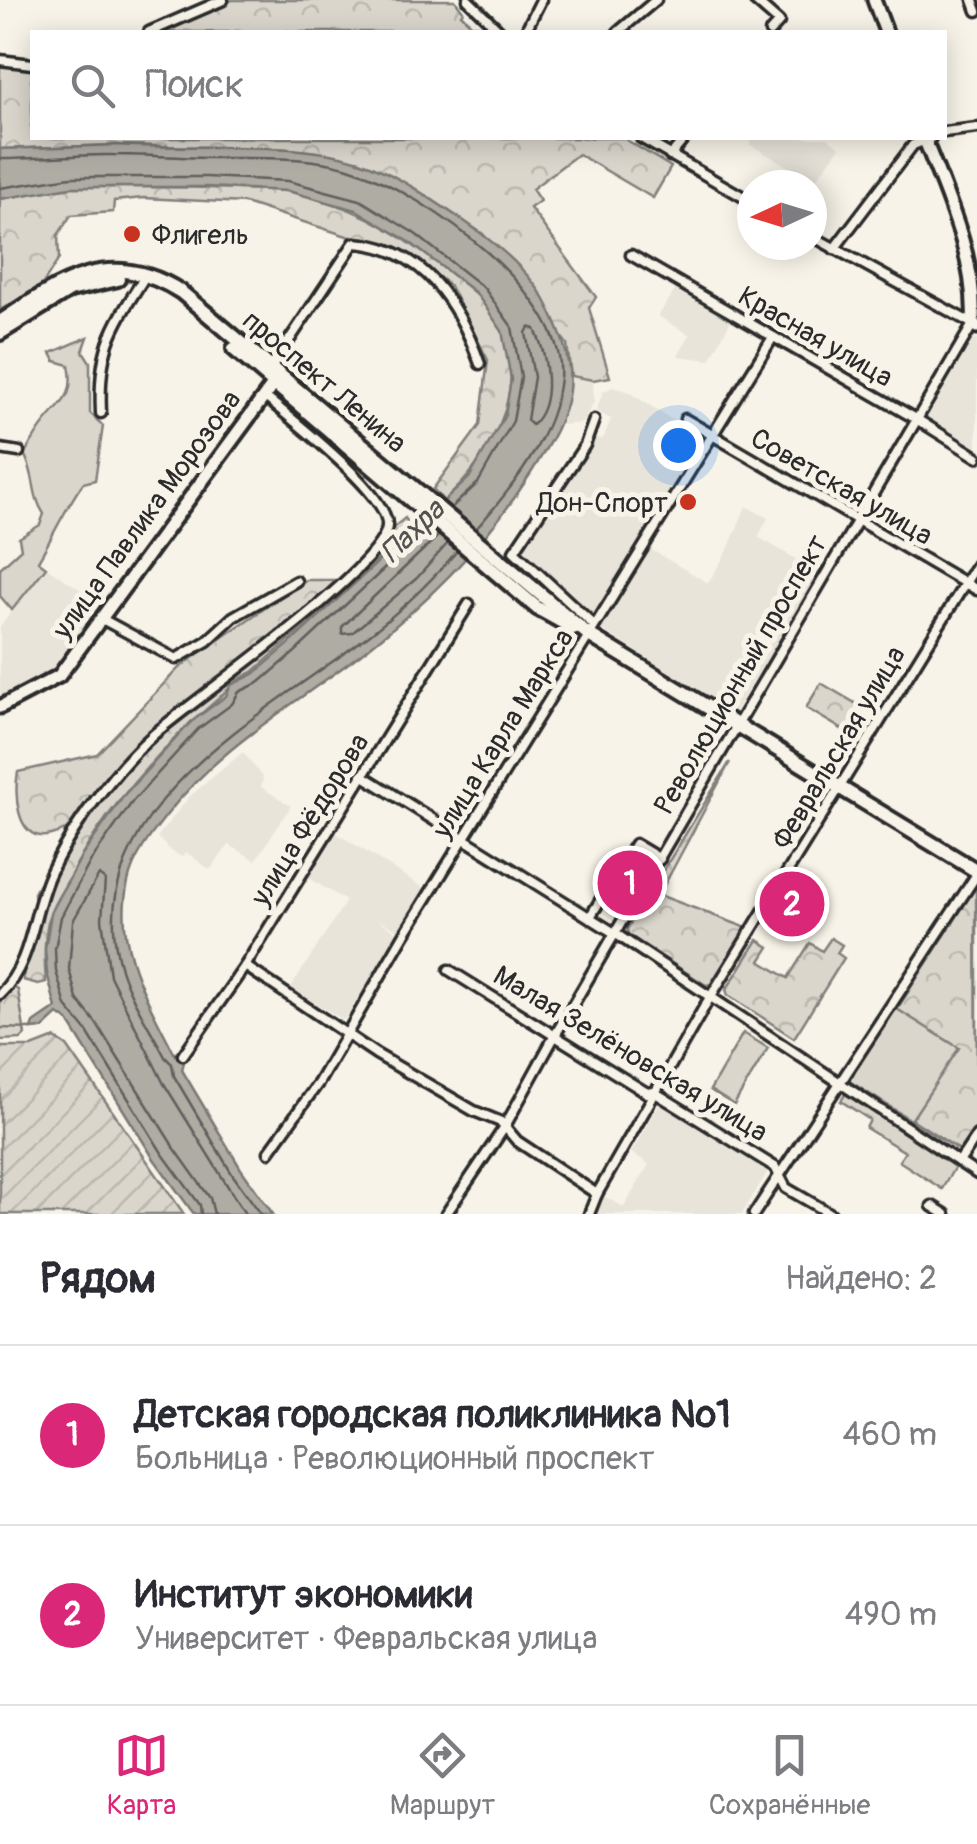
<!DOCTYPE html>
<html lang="ru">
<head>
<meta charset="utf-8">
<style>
  body { margin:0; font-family:Pangolin,sans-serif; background:#f7f7f7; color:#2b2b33 }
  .compass { position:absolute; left:737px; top:170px; width:90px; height:90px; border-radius:50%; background:#fff; box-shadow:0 5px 25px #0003; rotate:266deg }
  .you { position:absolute; left:678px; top:445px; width:35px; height:35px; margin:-25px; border:8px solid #fff; border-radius:50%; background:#1a73e8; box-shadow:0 0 0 15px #1a73e833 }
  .badge { display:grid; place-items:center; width:65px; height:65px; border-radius:50%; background:#db2777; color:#fff; font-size:32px; font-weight:700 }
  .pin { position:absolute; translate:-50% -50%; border:5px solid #fff; box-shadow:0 2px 10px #0006 }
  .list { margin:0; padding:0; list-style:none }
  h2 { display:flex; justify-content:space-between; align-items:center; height:130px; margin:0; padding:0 40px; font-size:42px }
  h2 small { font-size:32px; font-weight:400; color:#7c7c81 }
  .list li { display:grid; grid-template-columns:65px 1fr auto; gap:30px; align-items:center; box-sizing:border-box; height:180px; padding:0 40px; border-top:2px solid #e1e1e2 }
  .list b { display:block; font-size:38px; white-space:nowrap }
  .list p { margin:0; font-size:32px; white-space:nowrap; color:#7c7c81 }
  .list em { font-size:32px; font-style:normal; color:#7c7c81 }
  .icon { flex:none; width:55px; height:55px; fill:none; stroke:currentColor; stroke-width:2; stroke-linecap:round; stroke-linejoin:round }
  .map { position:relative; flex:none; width:977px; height:1214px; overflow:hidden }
  .search { position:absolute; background:#fff; box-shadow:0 5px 25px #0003; left:30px; right:30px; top:30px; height:110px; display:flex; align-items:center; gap:25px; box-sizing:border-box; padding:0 35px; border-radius:0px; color:#7c7c81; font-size:38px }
  .sheet { height:490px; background:#fff }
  nav { display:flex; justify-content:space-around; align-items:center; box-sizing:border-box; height:140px; border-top:2px solid #e1e1e2; background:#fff; font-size:28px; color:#7c7c81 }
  nav a { display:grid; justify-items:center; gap:5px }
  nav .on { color:#db2777 }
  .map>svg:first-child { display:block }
  .built { fill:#e8e4da }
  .grass { fill:#dad6cc; stroke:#82807c; stroke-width:2.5 }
  .forest { fill:url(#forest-crowns); stroke:#82807c; stroke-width:2.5 }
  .garden { fill:url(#garden-furrows); stroke:#82807c; stroke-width:2.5 }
  .water { fill:#afaca4; stroke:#7a7874; stroke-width:2.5 }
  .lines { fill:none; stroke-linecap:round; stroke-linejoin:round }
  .shore { stroke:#605f5b; stroke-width:2.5 }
  .stream { stroke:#7a7874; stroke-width:2.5 }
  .street-casing { stroke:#2b2b2b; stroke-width:15 }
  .secondary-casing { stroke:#2b2b2b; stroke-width:19 }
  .primary-casing { stroke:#2b2b2b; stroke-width:20 }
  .street { stroke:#f7f3e8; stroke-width:8 }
  .secondary { stroke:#f7f3e8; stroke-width:11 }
  .primary { stroke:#f7f3e8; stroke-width:12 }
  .poi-dot { fill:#c8321e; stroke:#f7f3e8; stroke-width:4 }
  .labels { text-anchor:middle; stroke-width:10; stroke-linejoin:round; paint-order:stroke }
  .poi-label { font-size:28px; fill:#2b2b2b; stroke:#f7f3e8; text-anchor:start }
  .street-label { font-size:28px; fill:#2b2b2b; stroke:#f7f3e8 }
  .water-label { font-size:30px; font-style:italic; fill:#53524f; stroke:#f7f3e8 }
</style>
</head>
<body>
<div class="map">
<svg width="977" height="1214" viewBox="0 0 977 1214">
  <defs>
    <pattern id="forest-crowns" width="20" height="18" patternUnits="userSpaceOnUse" patternTransform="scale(2.5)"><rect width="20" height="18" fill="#dad6cc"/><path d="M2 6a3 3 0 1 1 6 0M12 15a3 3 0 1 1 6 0" fill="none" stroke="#bbb8af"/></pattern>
    <pattern id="garden-furrows" width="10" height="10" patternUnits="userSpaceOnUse" patternTransform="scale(2.5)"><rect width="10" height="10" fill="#dad6cc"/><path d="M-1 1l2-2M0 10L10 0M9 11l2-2" fill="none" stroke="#bbb8af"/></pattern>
  </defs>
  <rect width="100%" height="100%" fill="#f7f3e8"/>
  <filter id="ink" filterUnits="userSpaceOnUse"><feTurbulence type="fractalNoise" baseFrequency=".01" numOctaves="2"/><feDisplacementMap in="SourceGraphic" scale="20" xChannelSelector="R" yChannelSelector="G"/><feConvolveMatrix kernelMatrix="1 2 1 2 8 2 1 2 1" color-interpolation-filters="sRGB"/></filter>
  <g filter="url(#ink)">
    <!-- built -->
    <g class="built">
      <path d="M754,138H828L840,147L814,182L749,144Z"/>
      <path d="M676,289L731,320L710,360L678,356L690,335L658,316Z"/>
      <path d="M977,339V451L930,421L929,415L972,341Z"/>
      <path d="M571,376L593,380L594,402L582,423L562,425Z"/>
      <path d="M612,387L627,391L704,440L593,617L517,552L592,438L603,439L611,419L596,411L603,392Z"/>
      <path d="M746,506L768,518L758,537L820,573L734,713L598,627L648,548L708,583L727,552Z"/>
      <path d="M46,567L104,605L51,675L3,700L0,693V626Z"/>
      <path d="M243,752L263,778L261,787L291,806L256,860L229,845L210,870L186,852L182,857L171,851L157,837L190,796Z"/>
      <path d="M333,831L427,890L401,932L374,917L400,934L344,1020L290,989L346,901L306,876Z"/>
      <path d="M660,1103L770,1168L742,1214H595L605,1197L624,1207L649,1164L631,1153Z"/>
    </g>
    <!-- grass -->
    <g class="grass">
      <path d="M88,337L83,351L90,362V413L103,426L95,480L83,483C65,509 54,534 38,561L46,567L12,610L0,596V568L21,549L19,538L40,525L44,514C31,495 36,474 24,454C31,444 36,434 43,425C60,402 76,399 69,365L55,361L51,353Z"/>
      <path d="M977,886V1130L964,1149H957L849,1081V1076Z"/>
      <path d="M743,1033L768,1048L734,1105L710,1090Z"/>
      <path d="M847,1091L957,1163L942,1189L899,1161L905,1152L866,1128L870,1120L841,1101Z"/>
    </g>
    <!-- forest -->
    <g class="forest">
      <path d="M232,0H455L463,11L461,14L472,25L482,26L488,32H155Z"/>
      <path d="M0,62L32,68V138H623L671,167L653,198L578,154L532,189L540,201L530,208L596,297L589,308L610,377L593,380L571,376L567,344L483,234L420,192L360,161L319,154L246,148L118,145L0,149Z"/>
      <path d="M69,187C125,187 181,186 237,189C255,190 274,189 291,192C349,204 387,225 434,261C459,280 490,300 503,331C528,394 489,460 444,501L433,489L480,425L488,360L450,286L416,258L371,241L353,238L245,203L143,198L114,201L113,212L71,215L58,235L59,259L42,285L0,310V199Z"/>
      <path d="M405,518L411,527L353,584L253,672C232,682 234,685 218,699C158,750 105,809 68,880C62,891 54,902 50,914C43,936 44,960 46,982L38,984L23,980L28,940L25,931L35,912L34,893L69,829C62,831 54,835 46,836C16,839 14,792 18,772L97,754L178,669L199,653L306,580H343L378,540Z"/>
      <path d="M821,683L865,709L850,734L806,708Z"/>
      <path d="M730,762L659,895L747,928L712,984L706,985L628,935L627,929Z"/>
      <path d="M976,887L977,1128L963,1149H958L912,1119L959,1048L897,1009Z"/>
      <path d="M831,938L842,945L837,953L844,958L794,1038L728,995L726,990L758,940L769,947L760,961L788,978L810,943L822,951Z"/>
      <path d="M13,987L18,990L25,1035L21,1039L0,1040V1002Z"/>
    </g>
    <!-- garden -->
    <path class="garden" d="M55,1038L67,1046L184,1214H0V1047H32Z"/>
    <!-- water -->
    <path class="water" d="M118,145C189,150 294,140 359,161C396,173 432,200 464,221C494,242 532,272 548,306C584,379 573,407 531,473C488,541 430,600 367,649C297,704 220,745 165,817C150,836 133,858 128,882C113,945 147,999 174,1053L185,1058L182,1070L241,1169L273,1214H194L154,1159L68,1021L58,1014L43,1028L32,1029L34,1023L56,1008L47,973L45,949L51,913L81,857L125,794L191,722L226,696L231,685L254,674L289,644L469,478L505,415L511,379L502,331L476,293L408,241L356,210L288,191L206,187H71L0,199V149Z"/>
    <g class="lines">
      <!-- shore -->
      <g class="shore">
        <path d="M0,159C38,159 76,154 114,155C150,155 185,158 221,158C264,158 317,156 357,171C427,196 568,295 560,378C554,436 513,487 476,529"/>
        <path d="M0,188L71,177H206L288,181L360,200L414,233L484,288L512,327L521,377L513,421L478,483L451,508"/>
        <path d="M529,327L535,329C547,355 556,404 532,425L527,420L534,377L526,333Z"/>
        <path d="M439,535L342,627V634L352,633L417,578L448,543"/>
        <path d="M201,1214L200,1205L162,1153L86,1030L66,1006L56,971L55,949L61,917L90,862L133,801L198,729L232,704L239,692L260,682L295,652L429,527"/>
        <path d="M214,1214L210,1198L173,1146L96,1023L77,999L69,969L73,921L99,875L105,880L102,919L110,976L163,1082L245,1214"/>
        <path d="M261,1214L232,1174L174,1076L172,1064L165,1057C151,1029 130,999 121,969C75,815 256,719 357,644C394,617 427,586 457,551"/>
      </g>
      <!-- stream -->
      <path class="stream" d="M0,1028L32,1029"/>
      <defs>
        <g id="street">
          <path d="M468,0L501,32"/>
          <path d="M754,0L779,22L770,32"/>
          <path d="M973,0L977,11"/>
          <path d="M149,32L223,0"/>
          <path d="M525,32L541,0"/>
          <path d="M618,32L656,0"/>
          <path d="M0,60L32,64"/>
          <path d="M944,132L977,128"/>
          <path d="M641,138L752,202"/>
          <path d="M670,156L685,138"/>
          <path d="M834,249L913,145L931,138"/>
          <path d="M631,255L918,420L977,457"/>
          <path d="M270,369L354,243C424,247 459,305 480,364"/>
          <path d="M101,413C98,351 110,331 142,281"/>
          <path d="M685,419L977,590"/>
          <path d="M0,449L19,452"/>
          <path d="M102,619L176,659L207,641L233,617L296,581"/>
          <path d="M594,625L514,551L585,445L594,420"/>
          <path d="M362,775L616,934L977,1174"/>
          <path d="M590,917L635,844L660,859"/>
          <path d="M245,966L376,1054L474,1111L501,1122L517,1141L597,1194"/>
          <path d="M449,970L647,1093L654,1092L775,1167L786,1188L831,1214"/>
          <path d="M0,994C32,963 32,915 49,876C69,831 115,769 152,736C192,700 384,569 387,526C390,495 289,417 264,396"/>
          <path d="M183,1055L245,966L469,604"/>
          <path d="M269,1152L319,1082L404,935L773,337"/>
          <path d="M959,1162L977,1135"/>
          <path d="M932,1206L945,1214"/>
          <path d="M446,1214L504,1128L554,1037L973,324L812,236"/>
          <path d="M589,1214L597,1194L706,1004L977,564"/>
          <path d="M754,1214L977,874"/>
        </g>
        <g id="secondary">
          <path d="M874,0L886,32"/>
          <path d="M924,138C947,196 977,260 973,324L977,327"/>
          <path d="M0,707L59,676L277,379"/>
        </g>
        <g id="primary">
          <path d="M0,322C61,281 111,247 181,292L589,635L977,871"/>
          <path d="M0,333L70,290L118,279"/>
          <path d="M234,349L537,608L573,628"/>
        </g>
      </defs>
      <!-- street casing -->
      <use href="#street" class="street-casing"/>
      <!-- secondary casing -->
      <use href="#secondary" class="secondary-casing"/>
      <!-- primary casing -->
      <use href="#primary" class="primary-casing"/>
      <!-- street -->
      <use href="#street" class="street"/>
      <!-- secondary -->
      <use href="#secondary" class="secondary"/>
      <!-- primary -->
      <use href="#primary" class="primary"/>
    </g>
  </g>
  <!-- markers -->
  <g class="poi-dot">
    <circle cx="132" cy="234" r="10"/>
    <circle cx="688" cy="502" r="10"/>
  </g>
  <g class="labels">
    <!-- poi labels -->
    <g class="poi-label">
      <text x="152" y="244">Флигель</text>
      <text x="668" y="512" text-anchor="end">Дон-Спорт</text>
    </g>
    <!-- street labels -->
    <g class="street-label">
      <text transform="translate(816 336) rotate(30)" y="10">Красная улица</text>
      <text transform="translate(325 381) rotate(40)" y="10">проспект Ленина</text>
      <text transform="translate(842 486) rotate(30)" y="10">Советская улица</text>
      <text transform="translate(146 514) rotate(-54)" y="10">улица Павлика Морозова</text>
      <text transform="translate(740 674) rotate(-60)" y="10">Революционный проспект</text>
      <text transform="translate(502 733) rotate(-58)" y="10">улица Карла Маркса</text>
      <text transform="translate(838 747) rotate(-59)" y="10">Февральская улица</text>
      <text transform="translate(309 819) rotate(-58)" y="10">улица Фёдорова</text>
      <text transform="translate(631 1053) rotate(31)" y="10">Малая Зелёновская улица</text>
    </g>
    <!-- water labels -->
    <g class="water-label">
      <text transform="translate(412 531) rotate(-44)" y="10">Пахра</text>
    </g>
  </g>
</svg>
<svg class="compass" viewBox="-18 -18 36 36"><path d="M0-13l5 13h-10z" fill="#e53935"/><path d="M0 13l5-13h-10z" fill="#7c7c81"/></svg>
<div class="you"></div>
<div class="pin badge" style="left:630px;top:883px">1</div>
<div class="pin badge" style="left:792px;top:904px">2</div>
<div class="search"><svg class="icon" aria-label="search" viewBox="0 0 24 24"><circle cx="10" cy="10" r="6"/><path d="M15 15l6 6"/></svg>Поиск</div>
</div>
<section class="sheet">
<h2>Рядом<small>Найдено: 2</small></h2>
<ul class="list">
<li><span class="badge">1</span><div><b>Детская городская поликлиника №1</b><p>Больница · Революционный проспект</p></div><em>460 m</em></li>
<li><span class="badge">2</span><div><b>Институт экономики</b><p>Университет · Февральская улица</p></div><em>490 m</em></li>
</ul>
</section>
<nav>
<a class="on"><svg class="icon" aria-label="map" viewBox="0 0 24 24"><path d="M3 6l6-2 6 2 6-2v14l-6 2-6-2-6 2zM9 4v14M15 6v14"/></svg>Карта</a>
<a><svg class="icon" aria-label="directions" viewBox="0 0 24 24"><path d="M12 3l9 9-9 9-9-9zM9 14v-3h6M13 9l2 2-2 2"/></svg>Маршрут</a>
<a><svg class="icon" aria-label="saved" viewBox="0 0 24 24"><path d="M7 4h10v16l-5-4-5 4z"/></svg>Сохранённые</a>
</nav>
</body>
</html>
